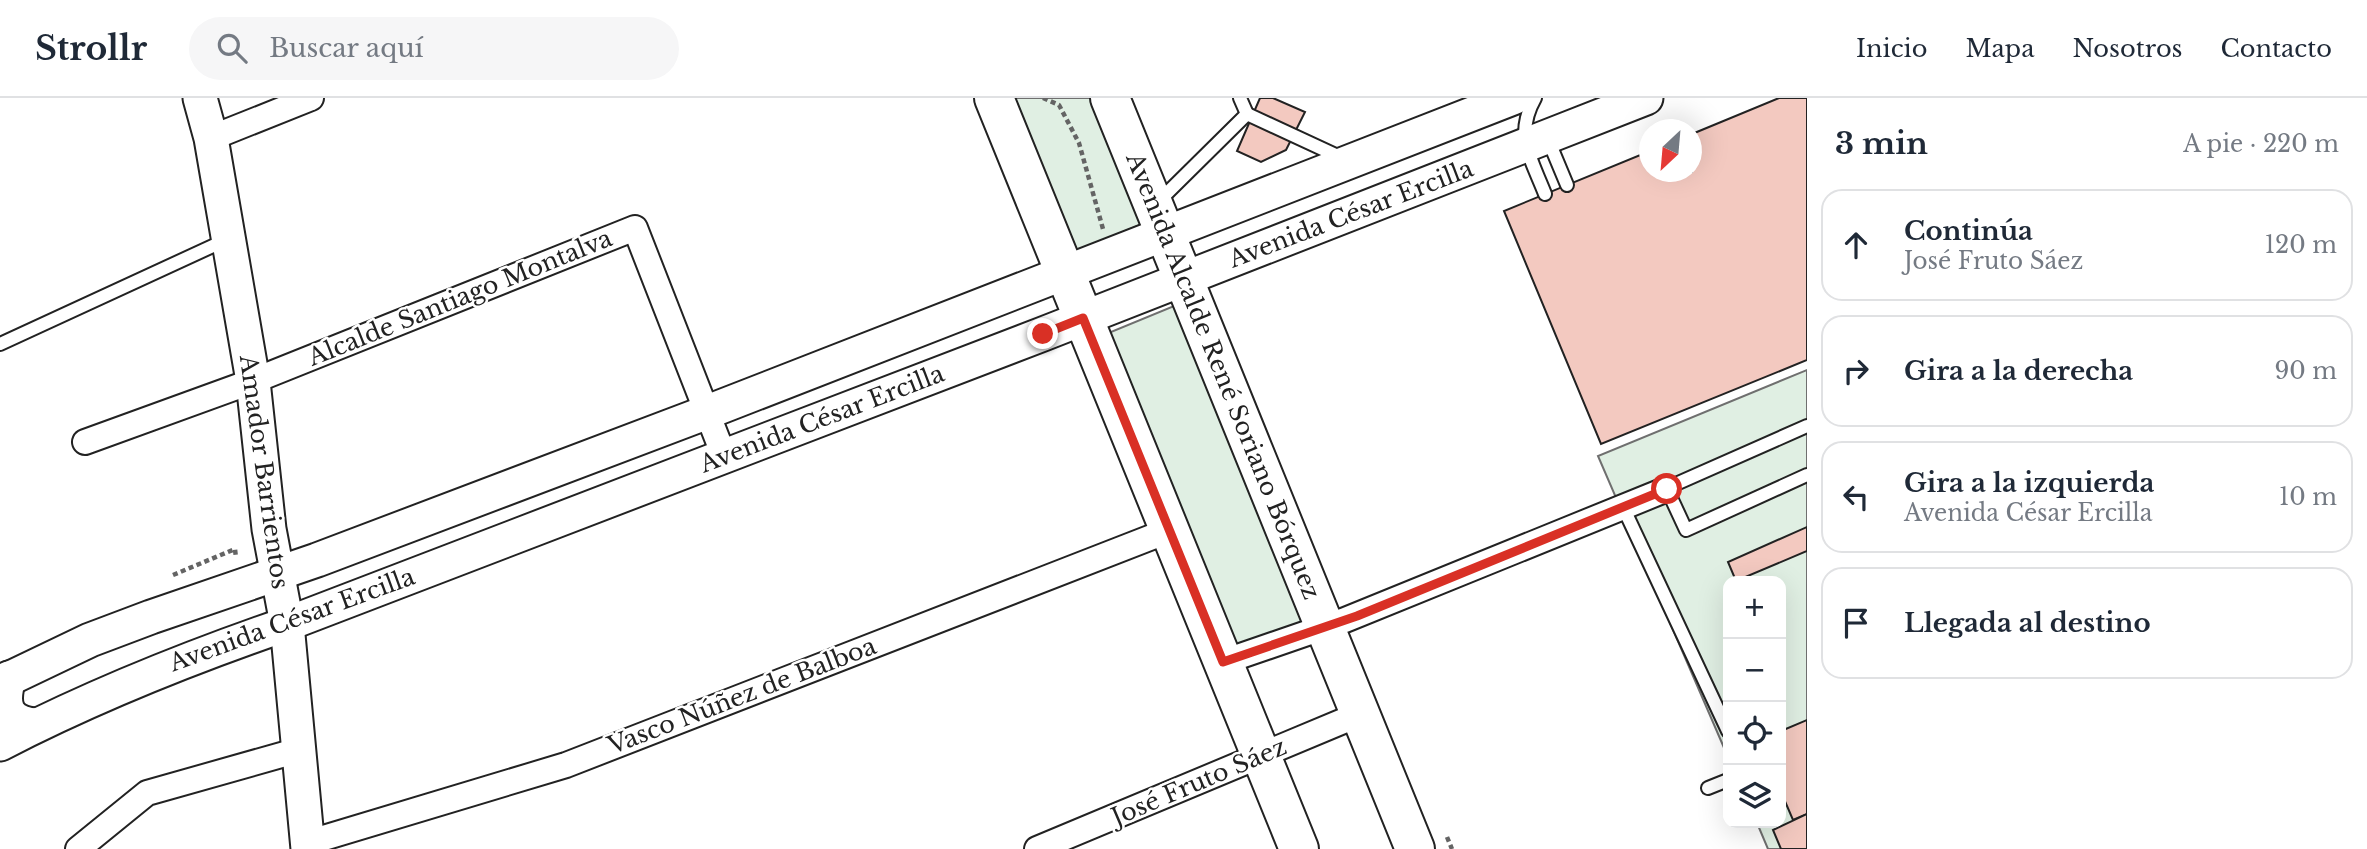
<!DOCTYPE html>
<html lang="es">
<head>
<meta charset="utf-8">
<style>
  body { margin:0; font-family:"Libre Baskerville",serif; background:#f6f6f7; color:#1f2937 }
  .controls { position:absolute; right:21px; bottom:21px; display:grid; overflow:hidden; border-radius:14px; box-shadow:0 7px 28px #0002 }
  .controls button { width:63px; height:63px; display:grid; place-items:center; padding:0; border:0; border-bottom:2px solid #e0e1e3; background:#fff; color:#1f2937; font:35px sans-serif }
  .compass { position:absolute; left:1639px; top:21px; width:63px; height:63px; border-radius:50%; background:#fff; box-shadow:0 7px 28px #0002; rotate:206deg }
  .stop { position:absolute; width:21px; height:21px; margin:-16px; border:5px solid #d93025; border-radius:50%; background:#fff }
  .stop.end { background:#d93025; border-color:#fff; box-shadow:0 2px 7px #0008 }
  .list { margin:0; padding:0; list-style:none }
  h2 { display:flex; justify-content:space-between; align-items:center; height:91px; margin:0; padding:0 28px; font-size:30px }
  h2 small { font-size:23px; font-weight:400; color:#747a83 }
  .list li { display:grid; grid-template-columns:46px 1fr auto; gap:21px; align-items:center; box-sizing:border-box; height:112px; margin:0 14px 14px; padding:0 14px; border:2px solid #e0e1e3; border-radius:21px }
  .list b { display:block; font-size:26px; white-space:nowrap }
  .list p { margin:0; font-size:23px; white-space:nowrap; color:#747a83 }
  .list em { font-size:23px; font-style:normal; color:#747a83 }
  .icon { flex:none; width:38px; height:38px; fill:none; stroke:currentColor; stroke-width:2; stroke-linecap:round; stroke-linejoin:round }
  .map { position:relative; flex:none; width:1807px; height:751px; overflow:hidden }
  header { display:flex; align-items:center; gap:42px; box-sizing:border-box; height:98px; padding:0 35px; background:#fff; border-bottom:2px solid #e0e1e3 }
  header strong { font-size:33px }
  nav { display:flex; gap:38px; margin-inline-start:auto; font-size:24px }
  .search { width:490px; height:63px; background:#f6f6f7; display:flex; align-items:center; gap:18px; box-sizing:border-box; padding:0 24px; border-radius:38px; color:#747a83; font-size:26px }
  main { display:flex }
  aside { flex:1; background:#fff }
  .map>svg:first-child { display:block }
  .green { fill:#e0efe3; stroke:#6f6f6f; stroke-width:2 }
  .building { fill:#f3c9c0; stroke:#222; stroke-width:2 }
  .lines { fill:none; stroke-linecap:round; stroke-linejoin:round }
  .lane-casing { stroke:#222; stroke-width:16 }
  .street-casing { stroke:#222; stroke-width:28 }
  .secondary-casing { stroke:#222; stroke-width:37 }
  .primary-casing { stroke:#222; stroke-width:42 }
  .path { stroke:#646464; stroke-width:4.5; stroke-dasharray:5 3.5; stroke-linecap:butt }
  .lane { stroke:#fff; stroke-width:12 }
  .street { stroke:#fff; stroke-width:24 }
  .secondary { stroke:#fff; stroke-width:33 }
  .primary { stroke:#fff; stroke-width:38 }
  .route { stroke:#d93025; stroke-width:9 }
  .labels { text-anchor:middle; stroke-width:5; stroke-linejoin:round; paint-order:stroke }
  .street-label { font-size:24px; fill:#222; stroke:#fff }
</style>
</head>
<body>
<header>
<strong>Strollr</strong>
<div class="search"><svg class="icon" aria-label="search" viewBox="0 0 24 24"><circle cx="10" cy="10" r="6"/><path d="M15 15l6 6"/></svg>Buscar aquí</div>
<nav><a>Inicio</a><a>Mapa</a><a>Nosotros</a><a>Contacto</a></nav>
</header>
<main>
<div class="map">
<svg width="1807" height="751" viewBox="0 0 1807 751">
  <rect width="100%" height="100%" fill="#fff"/>
  <!-- green -->
  <g class="green">
    <path d="M1014,0H1102L1152,122L1077,153Z"/>
    <path d="M1174,208L1305,524L1237,552L1106,236Z"/>
    <path d="M1807,272V751H1768L1757,725H1781V483H1728V659L1598,358Z"/>
  </g>
  <!-- building -->
  <g class="building">
    <path d="M1260,0H1273L1305,14L1286,52L1261,64L1237,53Z"/>
    <path d="M1779,0H1807V262L1601,346L1504,113L1650,53V74H1692V36Z"/>
    <path d="M1807,429V453L1736,483L1728,464Z"/>
    <path d="M1807,622V716L1793,722L1781,694V633Z"/>
    <path d="M1807,716V751H1781L1773,732Z"/>
  </g>
  <g class="lines">
    <defs>
      <g id="lane">
        <path d="M1535,0C1514,37 1531,60 1545,96"/>
        <path d="M1247,16L1342,60"/>
        <path d="M1547,39L1567,87"/>
        <path d="M1157,105L1247,16L1240,0"/>
        <path d="M0,246L228,141"/>
        <path d="M1667,391L1686,432L1807,377"/>
        <path d="M1660,393L1807,328"/>
        <path d="M1623,409L1728,633"/>
        <path d="M1708,690L1728,682"/>
      </g>
      <g id="street">
        <path d="M211,40L311,0"/>
        <path d="M85,344L253,283L635,130L724,358"/>
        <path d="M1223,564L1345,522L1660,394"/>
        <path d="M307,745L566,667L1170,432"/>
        <path d="M78,751L147,695L299,652"/>
        <path d="M1037,751L1360,616"/>
      </g>
      <g id="secondary">
        <path d="M200,0L211,40L253,283L269,431L287,526L308,751"/>
        <path d="M9,580C1,608 6,624 36,627"/>
        <path d="M0,585L90,542L151,519L317,462L705,315L1513,0"/>
        <path d="M0,646C93,598 188,560 287,526L1043,236L1646,0"/>
      </g>
      <g id="primary">
        <path d="M994,0L1299,751"/>
        <path d="M1110,0L1415,751"/>
      </g>
    </defs>
    <!-- lane casing -->
    <use href="#lane" class="lane-casing"/>
    <!-- street casing -->
    <use href="#street" class="street-casing"/>
    <!-- secondary casing -->
    <use href="#secondary" class="secondary-casing"/>
    <!-- primary casing -->
    <use href="#primary" class="primary-casing"/>
    <!-- path -->
    <g class="path">
      <path d="M1043,0L1059,7L1079,45L1103,131"/>
      <path d="M173,477L235,451L236,460"/>
      <path d="M1447,739L1452,751"/>
    </g>
    <!-- lane -->
    <use href="#lane" class="lane"/>
    <!-- street -->
    <use href="#street" class="street"/>
    <!-- secondary -->
    <use href="#secondary" class="secondary"/>
    <!-- primary -->
    <use href="#primary" class="primary"/>
  </g>
  <g class="lines">
    <!-- route -->
    <path class="route" d="M1043,236L1083,220L1223,564L1357,518L1667,391"/>
  </g>
  <g class="labels">
    <!-- street labels -->
    <g class="street-label">
      <text transform="translate(1351 116) rotate(-21)" y="8">Avenida César Ercilla</text>
      <text transform="translate(460 200) rotate(-22)" y="8">Alcalde Santiago Montalva</text>
      <text transform="translate(1223 278) rotate(68)" y="8">Avenida Alcalde René Soriano Bórquez</text>
      <text transform="translate(822 321) rotate(-21)" y="8">Avenida César Ercilla</text>
      <text transform="translate(264 374) rotate(82)" y="8">Amador Barrientos</text>
      <text transform="translate(292 522) rotate(-20)" y="8">Avenida César Ercilla</text>
      <text transform="translate(742 598) rotate(-21)" y="8">Vasco Núñez de Balboa</text>
      <text transform="translate(1199 684) rotate(-23)" y="8">José Fruto Sáez</text>
    </g>
  </g>
</svg>
<div class="controls">
<button>+</button>
<button>−</button>
<button><svg class="icon" aria-label="locate" viewBox="0 0 24 24"><circle cx="12" cy="12" r="6"/><path d="M12 2v4M12 18v4M2 12h4M18 12h4"/></svg></button>
<button><svg class="icon" aria-label="layers" viewBox="0 0 24 24"><path d="M12 4l9 5-9 5-9-5zM3 14l9 5 9-5"/></svg></button>
</div>
<svg class="compass" viewBox="-18 -18 36 36"><path d="M0-13l5 13h-10z" fill="#e53935"/><path d="M0 13l5-13h-10z" fill="#747a83"/></svg>
<div class="stop" style="left:1667px;top:391px"></div>
<div class="stop end" style="left:1043px;top:236px"></div>
</div>
<aside>
<h2>3 min<small>A pie · 220 m</small></h2>
<ul class="list">
<li><svg class="icon" aria-label="ahead" viewBox="0 0 24 24"><path d="M12 20V5M6 11l6-6 6 6"/></svg><div><b>Continúa</b><p>José Fruto Sáez</p></div><em>120 m</em></li>
<li><svg class="icon" aria-label="right" viewBox="0 0 24 24"><path d="M7 20v-9h11M14 6l5 5-5 5"/></svg><div><b>Gira a la derecha</b></div><em>90 m</em></li>
<li><svg class="icon" aria-label="left" viewBox="0 0 24 24"><path d="M17 20v-9H6M10 6l-5 5 5 5"/></svg><div><b>Gira a la izquierda</b><p>Avenida César Ercilla</p></div><em>10 m</em></li>
<li><svg class="icon" aria-label="arrive" viewBox="0 0 24 24"><path d="M6 21V4h12l-3 4 3 4H6"/></svg><div><b>Llegada al destino</b></div></li>
</ul>
</aside>
</main>
</body>
</html>
